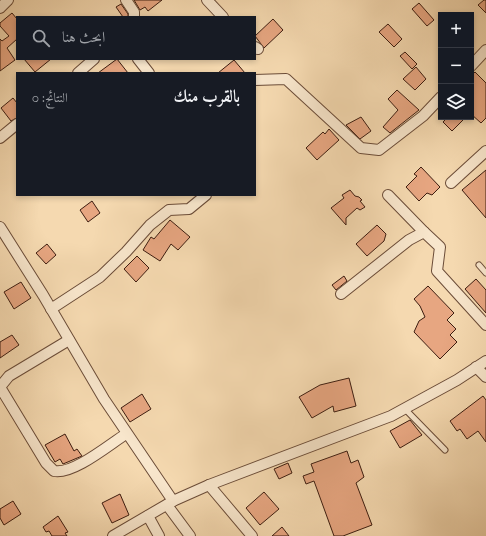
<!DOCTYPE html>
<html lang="ar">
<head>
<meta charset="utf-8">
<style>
  body { margin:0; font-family:"Sorts Mill Goudy",Amiri,serif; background:#242831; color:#f1f3f6; direction:rtl }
  .controls { position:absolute; right:12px; top:12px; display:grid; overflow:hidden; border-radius:0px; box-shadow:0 2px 6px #0003 }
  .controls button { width:36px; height:36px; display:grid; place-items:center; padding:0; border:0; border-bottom:1px solid #363941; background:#171b24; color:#f1f3f6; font:20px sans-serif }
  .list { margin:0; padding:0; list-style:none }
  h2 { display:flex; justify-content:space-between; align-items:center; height:52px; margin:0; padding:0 16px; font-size:17px }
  h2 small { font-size:13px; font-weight:400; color:#9ea1a6 }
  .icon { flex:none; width:22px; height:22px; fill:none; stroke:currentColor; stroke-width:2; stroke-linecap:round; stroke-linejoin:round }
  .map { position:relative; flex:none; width:486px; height:536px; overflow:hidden; direction:ltr }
  .search { position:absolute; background:#171b24; box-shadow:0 2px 6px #0003; left:16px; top:16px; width:240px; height:44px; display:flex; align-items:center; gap:10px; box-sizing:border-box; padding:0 14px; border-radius:0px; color:#9ea1a6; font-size:15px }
  .panel { position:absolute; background:#171b24; box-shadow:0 2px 6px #0003; left:16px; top:72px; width:240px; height:124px; border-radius:0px; direction:rtl }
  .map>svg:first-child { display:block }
  .building { fill:#e7a681; stroke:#3d1d10 }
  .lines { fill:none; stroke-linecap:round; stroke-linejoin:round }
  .service-casing { stroke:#6b4c38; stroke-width:7 }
  .minor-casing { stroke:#6b4c38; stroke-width:12 }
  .service { stroke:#f8e6cc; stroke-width:5 }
  .minor { stroke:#f8e6cc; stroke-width:10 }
</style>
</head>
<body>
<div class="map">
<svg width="486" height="536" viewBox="0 0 486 536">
  <rect width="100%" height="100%" fill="#f5d9b0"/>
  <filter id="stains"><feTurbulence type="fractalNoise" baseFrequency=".005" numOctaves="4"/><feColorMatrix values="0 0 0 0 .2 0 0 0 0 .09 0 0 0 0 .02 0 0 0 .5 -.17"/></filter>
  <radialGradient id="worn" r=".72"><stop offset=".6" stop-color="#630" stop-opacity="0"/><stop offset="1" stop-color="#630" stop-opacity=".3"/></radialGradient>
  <!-- building -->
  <g class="building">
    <path d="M134,0H162L148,11L145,7L140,10Z"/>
    <path d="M484,0H486V13L478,5Z"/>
    <path d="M419,3L434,20L427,26L412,9Z"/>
    <path d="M121,4L128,14V17H123L116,7Z"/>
    <path d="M12,13L17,19V39L7,48L15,60L0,71V39L2,41L9,36L0,26V23Z"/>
    <path d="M273,19L283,30L264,48L255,36Z"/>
    <path d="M388,24L402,39L394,47L379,32Z"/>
    <path d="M405,52L417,64L412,69L400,56Z"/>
    <path d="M24,59H51L35,72Z"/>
    <path d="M117,59L128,73H98Z"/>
    <path d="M234,60L245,73H218Z"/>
    <path d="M416,67L426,79L415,90L403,79Z"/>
    <path d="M475,72L486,83V118L481,123L471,114V76Z"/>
    <path d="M397,90L419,110L390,133L383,127L398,110L388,99Z"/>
    <path d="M13,98L17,103V118L11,121L1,108Z"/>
    <path d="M361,117L371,131L360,139L346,125Z"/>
    <path d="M448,117H466L452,131L443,122Z"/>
    <path d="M329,129L339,140L317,160L306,148L323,132L325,134Z"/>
    <path d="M421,167L440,187L432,195L427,193L419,201L406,187L417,176L414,174Z"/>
    <path d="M486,170V218L462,190Z"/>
    <path d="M350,190L355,196L359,197L362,200L360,201L365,207L360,210L357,208L346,218V225L331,208L344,198L342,195Z"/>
    <path d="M92,201L100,213L88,222L80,210Z"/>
    <path d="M170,220L190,237L178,250L171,244L160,261L143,250L151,237L154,239Z"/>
    <path d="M377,225L386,234L384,241L367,256L356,244Z"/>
    <path d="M47,244L56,255L46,264L36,253Z"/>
    <path d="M137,256L149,268L136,282L124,269Z"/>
    <path d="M344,276L347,281L336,290L332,285Z"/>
    <path d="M476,279L486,290V313L465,289Z"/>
    <path d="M21,282L31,298L14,309L4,292Z"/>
    <path d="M428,286L454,313L447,320L456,329L450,335L457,342L440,359L414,332L419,321L425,317L420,306L414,299Z"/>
    <path d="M12,335L19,345L0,358V342Z"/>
    <path d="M349,378L356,406L334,412L333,406L312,418L299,397L320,385Z"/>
    <path d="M142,394L151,409L130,422L121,408Z"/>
    <path d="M483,396L486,400V442L478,431L467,439L460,429L457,431L450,421Z"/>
    <path d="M410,420L422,435L400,448L390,431Z"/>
    <path d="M65,434L74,451L77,449L82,456L63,464L60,459L55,462L45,445Z"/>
    <path d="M347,451L351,463L358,460L364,477L356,483L372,525L343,536H334L314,481L306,484L303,476L314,472L311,464Z"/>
    <path d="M288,463L292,473L279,479L274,469Z"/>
    <path d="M264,492L279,509L260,525L246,508Z"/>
    <path d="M120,494L129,515L112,523L102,503Z"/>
    <path d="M13,501L21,514L4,525L0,518V509Z"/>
    <path d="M58,516L68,532L65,533L67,536H52L49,531L46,532L43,527Z"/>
    <path d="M282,527L289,536H272Z"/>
  </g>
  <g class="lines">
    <defs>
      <g id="service">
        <path d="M479,265L486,273"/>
        <path d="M405,409L445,450"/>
      </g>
      <g id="minor">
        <path d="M126,0L134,12V17"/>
        <path d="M207,0L223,17"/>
        <path d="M0,8L8,0"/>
        <path d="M255,47L258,49"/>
        <path d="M138,59L149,73"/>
        <path d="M471,66L486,50"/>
        <path d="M78,73L94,59"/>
        <path d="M255,80L286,79L361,148L379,150L423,116L441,97"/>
        <path d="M0,138L17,124"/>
        <path d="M451,183L486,151"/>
        <path d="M388,195L424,232"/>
        <path d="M0,227L43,295L104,399L173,501"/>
        <path d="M341,294L409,240L424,232L440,247L437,271L486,325"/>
        <path d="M51,309L100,277L126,252L150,225L169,210L189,209L206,195"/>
        <path d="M476,367L486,377"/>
        <path d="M0,387L46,463L54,471C73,475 110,444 126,434"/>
        <path d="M0,387L9,376L69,340"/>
        <path d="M209,485L252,536"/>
        <path d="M167,505L190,536"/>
        <path d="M148,516L159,536"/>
        <path d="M113,536L173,501L209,485L391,416L457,380L486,361"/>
      </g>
    </defs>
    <!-- service casing -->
    <use href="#service" class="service-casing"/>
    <!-- minor casing -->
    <use href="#minor" class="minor-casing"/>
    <!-- service -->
    <use href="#service" class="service"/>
    <!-- minor -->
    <use href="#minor" class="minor"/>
  </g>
  <rect width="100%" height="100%" filter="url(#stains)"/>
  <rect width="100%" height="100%" fill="url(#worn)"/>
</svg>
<div class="controls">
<button>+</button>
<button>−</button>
<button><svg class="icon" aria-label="layers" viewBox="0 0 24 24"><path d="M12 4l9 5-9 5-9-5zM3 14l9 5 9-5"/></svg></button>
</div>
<div class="search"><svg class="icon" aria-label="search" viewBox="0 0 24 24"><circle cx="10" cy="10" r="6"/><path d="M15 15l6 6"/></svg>ابحث هنا</div>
<section class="panel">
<h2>بالقرب منك<small>النتائج: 0</small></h2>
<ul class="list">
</ul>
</section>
</div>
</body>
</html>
